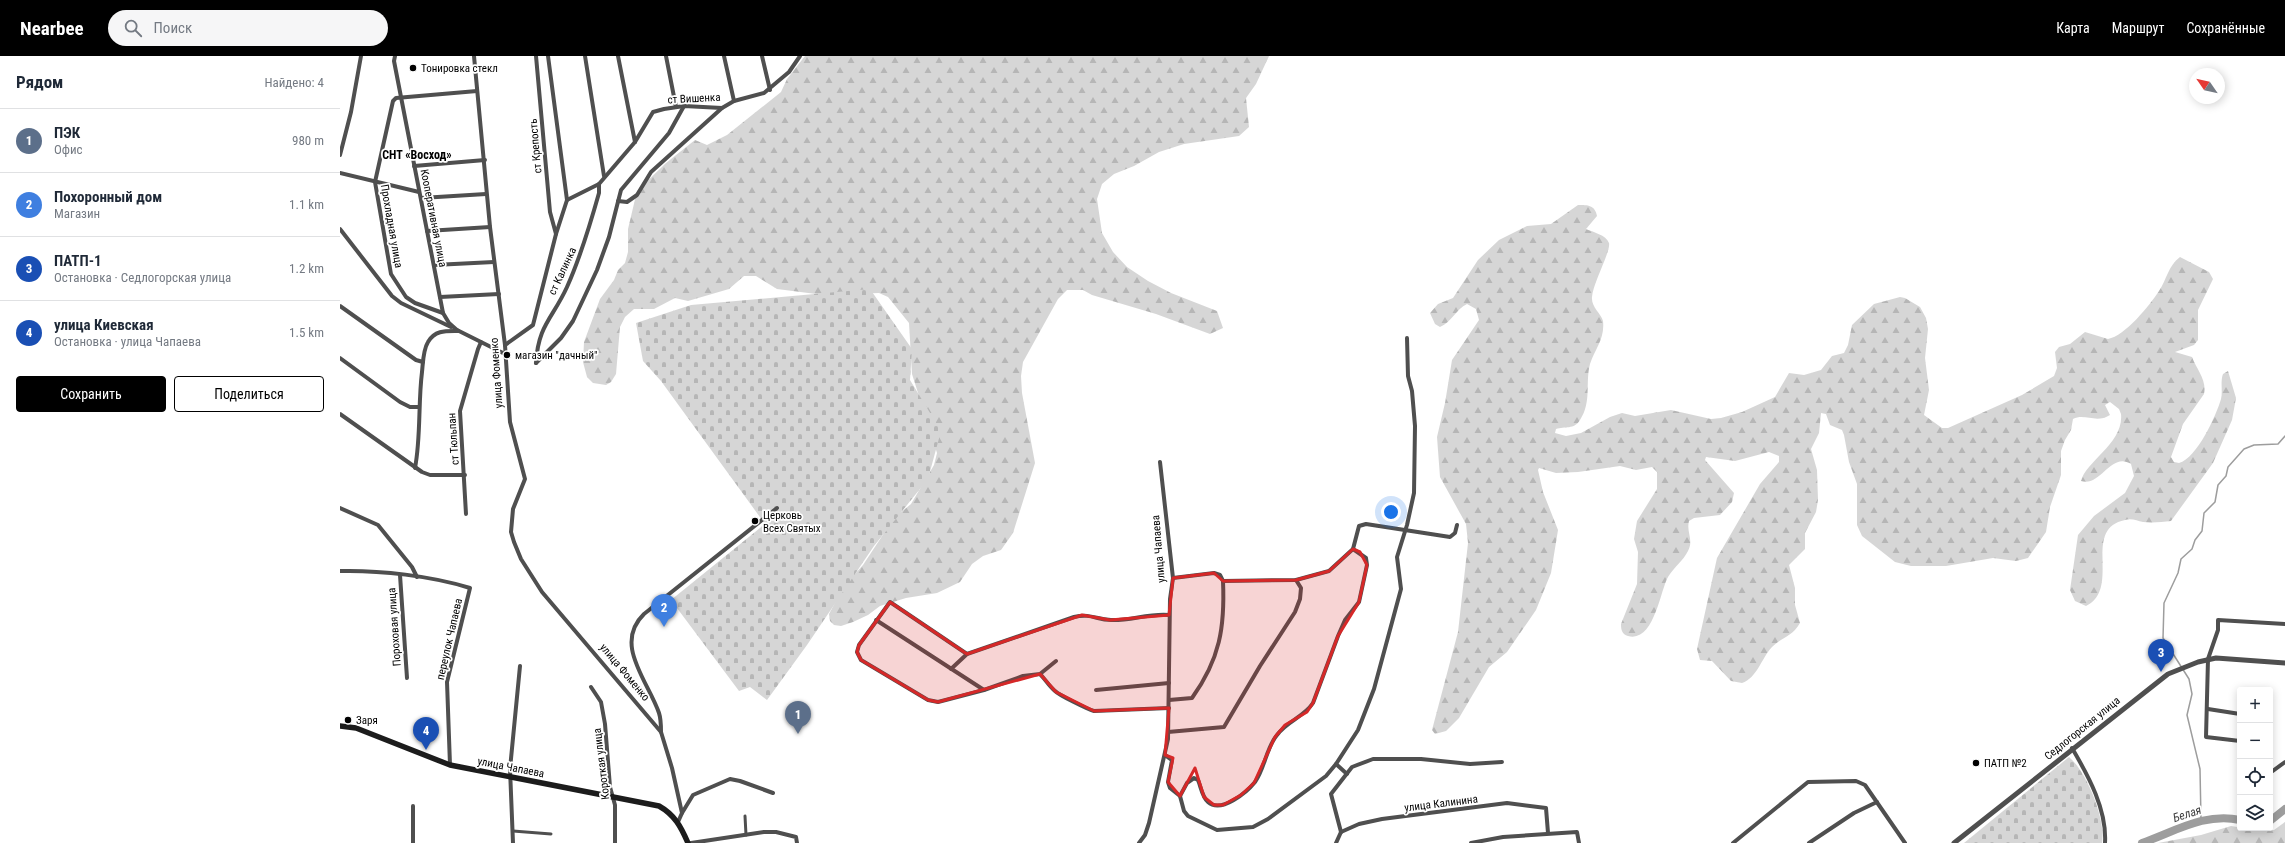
<!DOCTYPE html>
<html lang="ru">
<head>
<meta charset="utf-8">
<style>
  body { margin:0; font-family:"Roboto Condensed",sans-serif; background:#f6f6f7; color:#1f2937 }
  .controls { position:absolute; right:12px; bottom:12px; display:grid; overflow:hidden; border-radius:4px; box-shadow:0 2px 10px #0003 }
  .controls button { width:36px; height:36px; display:grid; place-items:center; padding:0; border:0; border-bottom:1px solid #e0e1e3; background:#fff; color:#1f2937; font:20px sans-serif }
  .compass { position:absolute; left:1849px; top:12px; width:36px; height:36px; border-radius:50%; background:#fff; box-shadow:0 2px 10px #0003; rotate:304deg }
  .you { position:absolute; left:1051px; top:456px; width:14px; height:14px; margin:-10px; border:3px solid #fff; border-radius:50%; background:#1a73e8; box-shadow:0 0 0 6px #1a73e833 }
  .badge { display:grid; place-items:center; width:26px; height:26px; border-radius:50%; background:#000; color:#fff; font-size:13px; font-weight:700 }
  .pin { position:absolute; translate:-50% -33px; filter:drop-shadow(0 1px 2px #0008) }
  .pin::after { content:''; position:absolute; top:21px; width:14px; height:12px; background:inherit; clip-path:polygon(0 0,100% 0,50% 100%) }
  .list { margin:0; padding:0; list-style:none }
  h2 { display:flex; justify-content:space-between; align-items:center; height:52px; margin:0; padding:0 16px; font-size:17px }
  h2 small { font-size:13px; font-weight:400; color:#747a83 }
  .list li { display:grid; grid-template-columns:26px 1fr auto; gap:12px; align-items:center; box-sizing:border-box; height:64px; padding:0 16px; border-top:1px solid #e0e1e3 }
  .list b { display:block; font-size:15px; white-space:nowrap }
  .list p { margin:0; font-size:13px; white-space:nowrap; color:#747a83 }
  .list em { font-size:13px; font-style:normal; color:#747a83 }
  .actions { display:flex; gap:8px; padding:12px 16px }
  .actions a { flex:1; padding:9px 0; border:1px solid #000; border-radius:4px; text-align:center; font-size:14px; color:#000 }
  .actions .main { background:#000; color:#fff }
  .icon { flex:none; width:22px; height:22px; fill:none; stroke:currentColor; stroke-width:2; stroke-linecap:round; stroke-linejoin:round }
  .map { position:relative; flex:none; width:1945px; height:787px; overflow:hidden }
  header { display:flex; align-items:center; gap:24px; box-sizing:border-box; height:56px; padding:0 20px; background:#000; color:#fff }
  header strong { font-size:19px }
  nav { display:flex; gap:22px; margin-inline-start:auto; font-size:14px }
  .search { width:280px; height:36px; background:#f6f6f7; display:flex; align-items:center; gap:10px; box-sizing:border-box; padding:0 14px; border-radius:22px; color:#747a83; font-size:15px }
  main { display:flex }
  aside { flex:1; background:#fff }
  .map>svg:first-child { display:block }
  .forest { fill:url(#forest-firs) }
  .cemetery { fill:url(#cemetery-stones) }
  .lines { fill:none; stroke-linecap:round; stroke-linejoin:round }
  .stream { stroke:#9d9d9d; stroke-width:1.5 }
  .river { stroke:#9d9d9d; stroke-width:8 }
  .pedestrian { stroke:#4f4f4f; stroke-width:3 }
  .minor { stroke:#4f4f4f; stroke-width:4 }
  .tertiary { stroke:#4f4f4f; stroke-width:5 }
  .secondary { stroke:#1c1c1c; stroke-width:5.5 }
  .marked { fill:#d62828; fill-opacity:0.2; stroke:#d62828; stroke-width:3; stroke-linejoin:round }
  .poi-dot { fill:#000; stroke:#fff; stroke-width:1.5 }
  .labels { text-anchor:middle; stroke-width:3.5; stroke-linejoin:round; paint-order:stroke }
  .poi-label { font-size:11px; fill:#000; stroke:#fff; text-anchor:start }
  .street-label { font-size:11px; fill:#000; stroke:#fff }
  .neighbourhood-label { font-size:12px; font-weight:bold; fill:#000; stroke:#fff }
  .water-label { font-size:12px; font-style:italic; fill:#3e3e3e; stroke:#fff }
</style>
</head>
<body>
<header>
<strong>Nearbee</strong>
<div class="search"><svg class="icon" aria-label="search" viewBox="0 0 24 24"><circle cx="10" cy="10" r="6"/><path d="M15 15l6 6"/></svg>Поиск</div>
<nav><a>Карта</a><a>Маршрут</a><a>Сохранённые</a></nav>
</header>
<main>
<aside>
<h2>Рядом<small>Найдено: 4</small></h2>
<ul class="list">
<li><span class="badge" style="background:#5c6f8a">1</span><div><b>ПЭК</b><p>Офис</p></div><em>980 m</em></li>
<li><span class="badge" style="background:#3f7fe0">2</span><div><b>Похоронный дом</b><p>Магазин</p></div><em>1.1 km</em></li>
<li><span class="badge" style="background:#1a4fb4">3</span><div><b>ПАТП-1</b><p>Остановка · Седлогорская улица</p></div><em>1.2 km</em></li>
<li><span class="badge" style="background:#1a4fb4">4</span><div><b>улица Киевская</b><p>Остановка · улица Чапаева</p></div><em>1.5 km</em></li>
</ul>
<div class="actions"><a class="main">Сохранить</a><a>Поделиться</a></div>
</aside>
<div class="map">
<svg width="1945" height="787" viewBox="0 0 1945 787">
  <defs>
    <pattern id="forest-firs" width="22" height="20" patternUnits="userSpaceOnUse"><rect width="22" height="20" fill="#d6d6d6"/><path d="M5 1l3.5 6h-7zM16 11l3.5 6h-7z" fill="#b6b6b6"/></pattern>
    <pattern id="cemetery-stones" width="16" height="16" patternUnits="userSpaceOnUse"><rect width="16" height="16" fill="#d6d6d6"/><path d="M2 7V4a2 2 0 0 1 4 0v3zM10 15v-3a2 2 0 0 1 4 0v3z" fill="#b6b6b6"/></pattern>
  </defs>
  <rect width="100%" height="100%" fill="#fff"/>
  <!-- forest -->
  <g class="forest">
    <path d="M465,0H929L916,28L906,42L909,71L899,80L844,88L819,96L794,110L774,118L762,128L757,143L762,177L773,196L787,211L808,225L831,237L877,255L883,272L870,278L816,258L752,239L743,234H727L718,243L683,306L681,320L682,337L695,407L673,477L661,494L643,500L632,508L620,526L597,537L566,542L540,550L528,559L513,566L501,570L494,569L490,565L489,558L504,530L523,509L554,462L571,448L594,409L597,397L572,318L569,267L548,241L539,237L484,239L437,233L416,220H404L389,233L348,245L335,242L314,253H294L285,261L280,271L276,318L271,326L266,329L253,327L247,321L243,306L244,286L260,243L274,224L278,214L285,207L288,196V173L297,135L326,107L355,84L367,89L387,79L441,36L447,23Z"/>
    <path d="M1238,149C1248,149 1255,149 1257,160L1246,173C1253,176 1266,179 1269,187C1271,195 1253,227 1252,241C1251,251 1261,257 1263,265C1265,283 1255,293 1250,308C1245,327 1252,346 1240,364C1234,374 1225,370 1216,373L1215,377L1226,380L1241,377L1270,361L1282,357L1295,360L1331,354L1371,363L1381,362L1402,356L1435,341L1449,317L1464,319L1481,314L1492,300L1504,297L1508,289L1512,269L1534,248L1560,241L1565,242L1580,251L1586,262L1588,273L1585,302L1589,334L1584,359L1602,372H1608L1682,339L1714,320L1717,312L1715,296L1719,291L1730,288L1745,276L1768,283C1785,280 1810,249 1819,235C1827,223 1828,210 1840,201L1869,216L1873,223L1858,254V284L1854,289L1835,296L1852,301C1857,314 1867,324 1864,338L1843,368L1831,401L1834,406L1839,407C1857,402 1876,360 1881,343C1883,335 1880,326 1883,318L1888,315L1896,342L1892,364L1873,407L1831,465C1822,466 1813,467 1803,466C1797,465 1792,462 1785,464C1741,473 1782,532 1746,550L1735,545L1730,534L1738,479L1754,460L1785,437L1794,420L1791,408C1771,395 1761,431 1741,425C1746,405 1784,387 1781,358L1779,353L1770,346L1765,349L1770,359C1756,368 1745,357 1733,363L1731,374L1725,384L1721,395V419L1710,451L1706,476L1688,502L1676,505L1653,502L1606,510H1571L1555,506L1522,480L1517,469V428L1509,406L1504,379L1502,374L1490,369L1486,358L1481,357L1479,377L1471,393L1477,414L1478,444L1476,456L1465,477V493L1449,509L1455,532V549L1460,567C1452,581 1442,581 1432,591C1421,603 1417,622 1402,627L1391,625L1372,605L1360,604L1357,593L1377,502L1420,428L1439,406V400L1429,396L1395,405L1366,401L1365,404L1394,437L1392,446L1380,459L1354,462L1349,465C1346,476 1354,484 1348,495C1343,505 1334,511 1328,521C1320,535 1314,587 1288,580C1282,578 1281,574 1281,568L1297,528L1298,496L1294,483L1297,465L1317,433V416L1312,411L1296,414L1280,410L1238,416L1216,417L1199,412L1198,414L1203,436L1218,474L1211,517L1196,554L1167,596L1149,611L1119,662L1106,675L1095,678L1092,674L1118,576L1128,487L1126,468L1100,421L1097,381L1105,347L1112,304L1139,264L1136,253L1127,248C1116,253 1112,266 1100,271L1095,268L1090,257L1098,248L1113,242L1138,204L1159,184L1187,170L1211,168Z"/>
    <path d="M1945,766V787H1818L1861,779L1891,770L1922,775L1934,774Z"/>
  </g>
  <!-- cemetery -->
  <g class="cemetery">
    <path d="M530,233L572,293L570,324L601,375L588,423L534,490L467,589L427,644L410,631L399,635L331,544L425,468L321,325L303,305L296,267L351,249Z"/>
    <path d="M1729,701C1747,716 1766,764 1762,787H1624Z"/>
  </g>
  <g class="lines">
    <!-- stream -->
    <path class="stream" d="M1861,764L1860,713L1847,659L1852,638L1849,623L1823,582L1824,547L1838,517L1841,503L1852,493L1855,484L1862,475L1864,457L1875,446L1878,429L1886,420L1888,411L1904,393L1914,389L1938,388L1945,380"/>
    <!-- river -->
    <g class="river">
      <path d="M1930,765L1945,753"/>
      <path d="M1802,787C1834,776 1865,756 1900,764"/>
    </g>
    <!-- pedestrian -->
    <g class="pedestrian">
      <path d="M405,760L406,779"/>
      <path d="M173,775L211,778"/>
    </g>
    <!-- minor -->
    <g class="minor">
      <path d="M55,0L54,5L103,257L109,267L118,275"/>
      <path d="M134,0L150,171L165,289L170,366L185,423L173,453L171,476L174,486L181,503L202,536L321,676L332,712L342,757L338,766"/>
      <path d="M196,0L210,156L216,178"/>
      <path d="M208,0L227,144"/>
      <path d="M245,0L264,120"/>
      <path d="M278,0L295,86"/>
      <path d="M326,0L336,51"/>
      <path d="M384,0L394,45"/>
      <path d="M422,0L430,34"/>
      <path d="M0,99L11,56L21,0"/>
      <path d="M74,110L145,104"/>
      <path d="M0,117L79,136"/>
      <path d="M81,142L146,138"/>
      <path d="M278,145L287,146L297,139L311,116L382,52"/>
      <path d="M0,173L52,240L61,247L111,271"/>
      <path d="M87,175L150,171"/>
      <path d="M94,209L154,206"/>
      <path d="M100,241L159,238"/>
      <path d="M0,250L76,304L83,306"/>
      <path d="M103,257L75,247L66,241L51,218L35,126L53,45L56,42L137,35"/>
      <path d="M117,274L165,298"/>
      <path d="M165,289L193,269L216,178L227,144L259,128L295,86L313,56L324,53L344,50L382,52L394,45L424,37L449,16L460,0"/>
      <path d="M0,302L60,346L70,351H78"/>
      <path d="M196,307L221,282L233,265L257,214L269,181L281,134L329,77L344,50"/>
      <path d="M196,307C198,269 213,262 227,231C241,200 250,169 259,137V128"/>
      <path d="M0,358L82,416L90,419H125"/>
      <path d="M75,412C81,381 78,348 82,316C83,307 83,294 88,286C95,274 106,275 118,275"/>
      <path d="M0,452L38,469L72,511L77,521"/>
      <path d="M126,458L120,355L138,293L141,286"/>
      <path d="M0,515C39,514 92,520 130,532L107,626L110,709"/>
      <path d="M60,519L67,622"/>
      <path d="M833,522L874,517L880,519L883,525"/>
      <path d="M883,525L956,524L989,515L1013,493"/>
      <path d="M536,564L644,634L598,646L588,644L521,604L517,596L519,589L550,546L627,598"/>
      <path d="M611,613L627,598L734,561C752,557 756,564 771,564C790,565 809,557 829,559"/>
      <path d="M700,618C705,623 709,630 715,635C719,639 747,653 754,655L829,652"/>
      <path d="M251,631L261,646L265,668L270,731L275,749V787"/>
      <path d="M644,634L683,620L700,618L716,605"/>
      <path d="M756,634L829,627"/>
      <path d="M829,644L852,642C880,603 885,571 883,525"/>
      <path d="M1868,653L1900,658"/>
      <path d="M321,676C321,670 321,663 319,657C308,625 273,588 304,558L437,452"/>
      <path d="M828,676L884,671L920,610L955,556L960,543L961,532L956,524"/>
      <path d="M1900,685L1866,681L1868,603L1878,574V564L1945,568"/>
      <path d="M1732,692C1749,721 1767,754 1765,787"/>
      <path d="M825,699L832,704L828,726L830,732L840,740L844,755L848,760L877,774L913,771L928,763L986,720L996,708L1018,674L1034,633L1061,533L1057,501L1067,469L1074,437L1075,370L1072,335L1068,320L1067,282"/>
      <path d="M996,708L1007,718"/>
      <path d="M1930,717L1945,706"/>
      <path d="M840,740L847,727L854,722L858,724C861,731 862,741 868,746C881,758 907,736 915,726C925,712 926,692 937,679C947,665 964,661 973,647L998,580L1005,564L1019,546L1027,509L1026,502L1013,493L1019,470L1026,468L1110,481L1115,477L1117,469"/>
      <path d="M73,750V787"/>
      <path d="M342,757L353,739L390,723L400,725L433,737"/>
      <path d="M1001,776L1019,768L1042,763L1167,747L1206,752L1208,777"/>
      <path d="M1001,776L991,738L1012,711L1033,703H1081L1130,708L1162,706"/>
      <path d="M173,787L170,713L180,610"/>
      <path d="M351,787L424,776H436L456,781L457,787"/>
      <path d="M799,787L805,779L809,767L828,683L830,543L833,522L820,406"/>
      <path d="M996,787L1001,776"/>
      <path d="M1131,787L1163,781L1237,776L1239,787"/>
      <path d="M1393,787L1468,726L1516,725L1525,729L1565,787"/>
      <path d="M1469,787L1514,757L1537,746"/>
    </g>
    <!-- tertiary -->
    <path class="tertiary" d="M1614,787L1828,618L1858,606L1876,602L1945,607"/>
    <!-- secondary -->
    <path class="secondary" d="M0,670L16,672L110,709L319,750C335,759 341,771 348,787"/>
  </g>
  <!-- marked area -->
  <path class="marked" d="M1013,493L1020,496L1027,509L1019,546L998,580L973,647L967,656L945,669L935,681L914,727L901,739L883,749H874L864,741L855,712L840,740L828,726L833,702L825,699L829,652L754,655L716,636L700,618L598,646L588,644L521,604L517,596L519,589L550,546L627,598L742,559L770,564L829,559L833,522L874,517L883,525L956,524L989,515Z"/>
  <!-- markers -->
  <g class="poi-dot">
    <circle cx="73" cy="12" r="4"/>
    <circle cx="167" cy="299" r="4"/>
    <circle cx="415" cy="465" r="4"/>
    <circle cx="8" cy="664" r="4"/>
    <circle cx="1636" cy="707" r="4"/>
  </g>
  <g class="labels">
    <!-- poi labels -->
    <g class="poi-label">
      <text x="81" y="16">Тонировка стекл</text>
      <text x="175" y="303">магазин "дачный"</text>
      <text x="423" y="463">Церковь<tspan x="423" dy="13">Всех Святых</tspan></text>
      <text x="16" y="668">Заря</text>
      <text x="1644" y="711">ПАТП №2</text>
    </g>
    <!-- street labels -->
    <g class="street-label">
      <text transform="translate(354 42) rotate(-3)" y="4">ст Вишенка</text>
      <text transform="translate(195 90) rotate(-95)" y="4">ст Крепость</text>
      <text transform="translate(94 162) rotate(79)" y="4">Кооперативная улица</text>
      <text transform="translate(52 170) rotate(80)" y="4">Прохладная улица</text>
      <text transform="translate(222 215) rotate(-65)" y="4">ст Калинка</text>
      <text transform="translate(156 317) rotate(-94)" y="4">улица Фоменко</text>
      <text transform="translate(113 383) rotate(-94)" y="4">ст Тюльпан</text>
      <text transform="translate(818 493) rotate(-95)" y="4">улица Чапаева</text>
      <text transform="translate(54 571) rotate(-94)" y="4">Пороховая улица</text>
      <text transform="translate(109 583) rotate(-77)" y="4">переулок Чапаева</text>
      <text transform="translate(285 616) rotate(50)" y="4">улица Фоменко</text>
      <text transform="translate(1742 672) rotate(-39)" y="4">Седлогорская улица</text>
      <text transform="translate(261 708) rotate(-97)" y="4">Короткая улица</text>
      <text transform="translate(171 711) rotate(11)" y="4">улица Чапаева</text>
      <text transform="translate(1101 747) rotate(-7)" y="4">улица Калинина</text>
    </g>
    <!-- neighbourhood labels -->
    <g class="neighbourhood-label">
      <text x="77" y="103">СНТ «Восход»</text>
    </g>
    <!-- water labels -->
    <g class="water-label">
      <text transform="translate(1847 758) rotate(-18)" y="4">Белая</text>
    </g>
  </g>
</svg>
<div class="controls">
<button>+</button>
<button>−</button>
<button><svg class="icon" aria-label="locate" viewBox="0 0 24 24"><circle cx="12" cy="12" r="6"/><path d="M12 2v4M12 18v4M2 12h4M18 12h4"/></svg></button>
<button><svg class="icon" aria-label="layers" viewBox="0 0 24 24"><path d="M12 4l9 5-9 5-9-5zM3 14l9 5 9-5"/></svg></button>
</div>
<svg class="compass" viewBox="-18 -18 36 36"><path d="M0-13l5 13h-10z" fill="#e53935"/><path d="M0 13l5-13h-10z" fill="#747a83"/></svg>
<div class="you"></div>
<div class="pin badge" style="left:458px;top:678px;background:#5c6f8a">1</div>
<div class="pin badge" style="left:324px;top:571px;background:#3f7fe0">2</div>
<div class="pin badge" style="left:1821px;top:616px;background:#1a4fb4">3</div>
<div class="pin badge" style="left:86px;top:694px;background:#1a4fb4">4</div>
</div>
</main>
</body>
</html>
